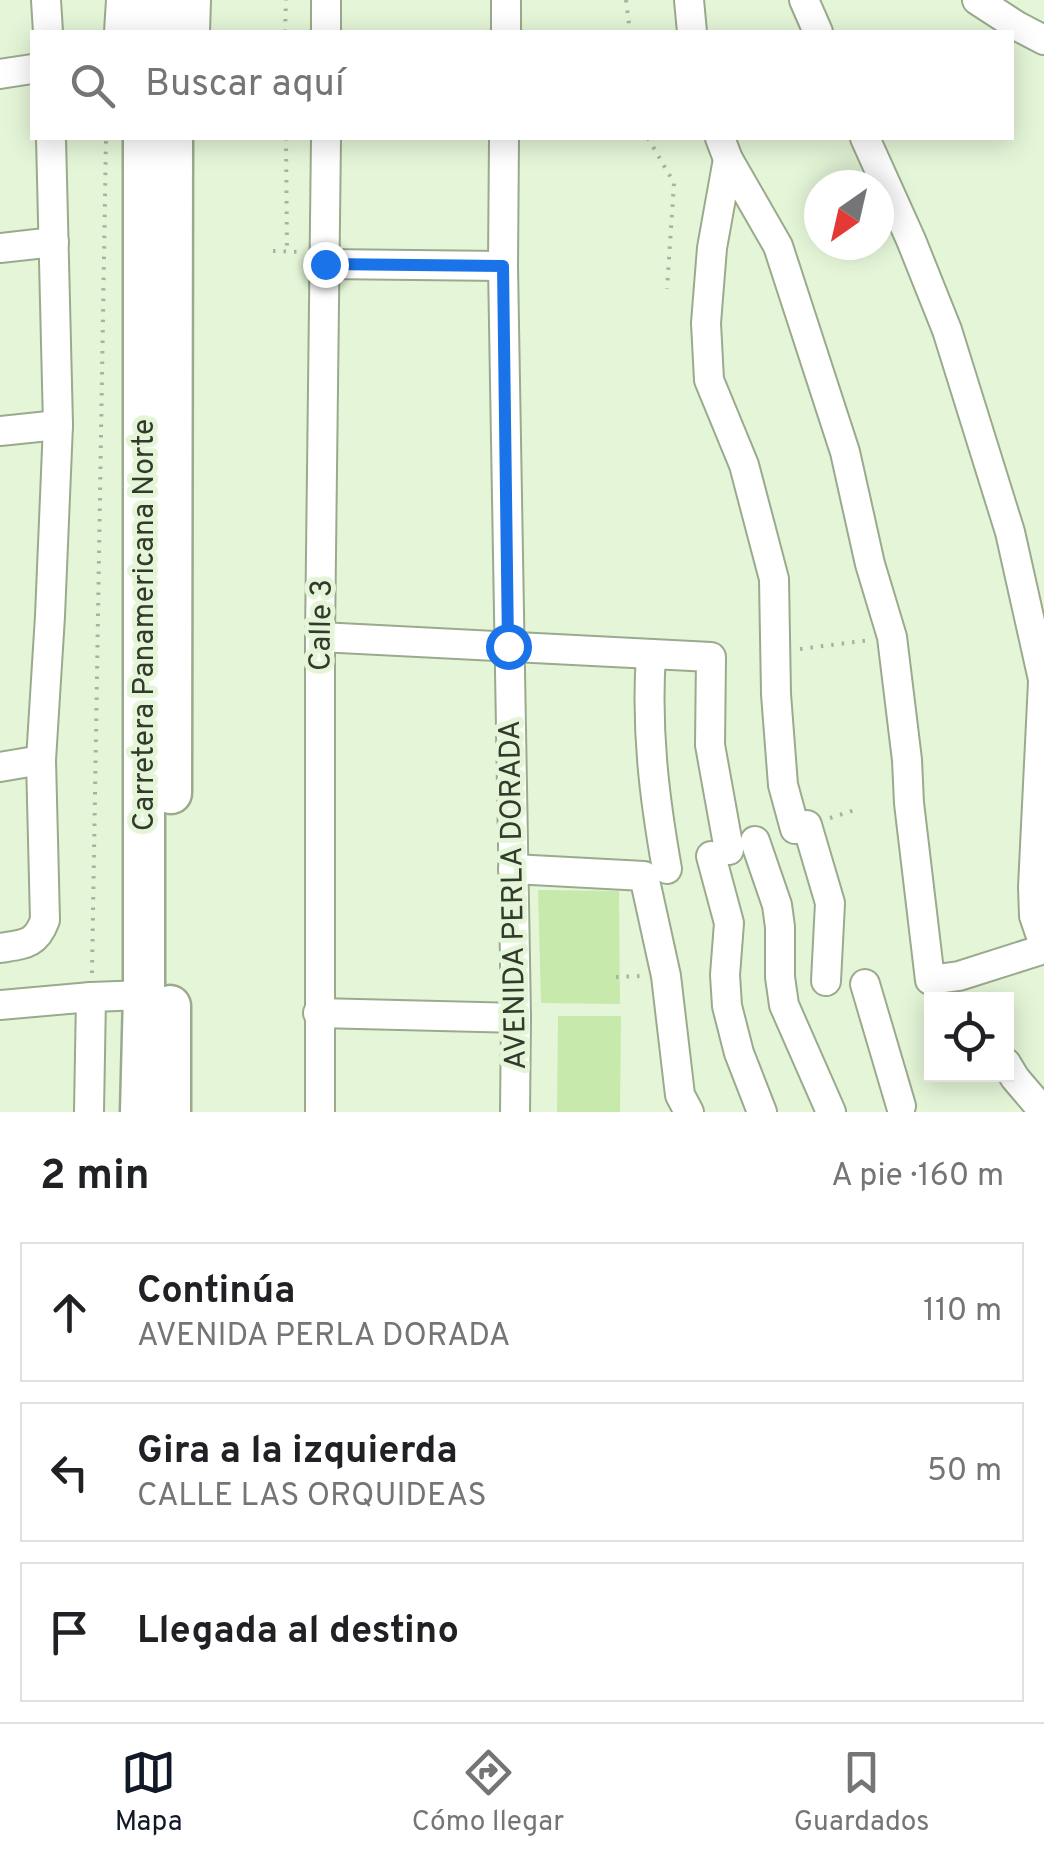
<!DOCTYPE html>
<html lang="es">
<head>
<meta charset="utf-8">
<style>
  body { margin:0; font-family:Overpass,sans-serif; background:#f6f6f6; color:#202124 }
  .controls { position:absolute; right:30px; bottom:30px; display:grid; overflow:hidden; border-radius:0px; box-shadow:0 5px 25px #0003 }
  .controls button { width:90px; height:90px; display:grid; place-items:center; padding:0; border:0; border-bottom:2px solid #e0e0e0; background:#fff; color:#202124; font:50px sans-serif }
  .compass { position:absolute; left:804px; top:170px; width:90px; height:90px; border-radius:50%; background:#fff; box-shadow:0 5px 25px #0003; rotate:214deg }
  .stop { position:absolute; width:30px; height:30px; margin:-22px; border:8px solid #1a73e8; border-radius:50%; background:#fff }
  .stop.end { background:#1a73e8; border-color:#fff; box-shadow:0 2px 10px #0008 }
  .list { margin:0; padding:0; list-style:none }
  h2 { display:flex; justify-content:space-between; align-items:center; height:130px; margin:0; padding:0 40px; font-size:42px }
  h2 small { font-size:32px; font-weight:400; color:#757577 }
  .list li { display:grid; grid-template-columns:65px 1fr auto; gap:30px; align-items:center; box-sizing:border-box; height:140px; margin:0 20px 20px; padding:0 20px; border:2px solid #e0e0e0; border-radius:0px }
  .list b { display:block; font-size:38px; white-space:nowrap }
  .list p { margin:0; font-size:32px; white-space:nowrap; color:#757577 }
  .list em { font-size:32px; font-style:normal; color:#757577 }
  .icon { flex:none; width:55px; height:55px; fill:none; stroke:currentColor; stroke-width:2; stroke-linecap:round; stroke-linejoin:round }
  .map { position:relative; flex:none; width:1044px; height:1112px; overflow:hidden }
  .search { position:absolute; background:#fff; box-shadow:0 5px 25px #0003; left:30px; right:30px; top:30px; height:110px; display:flex; align-items:center; gap:25px; box-sizing:border-box; padding:0 35px; border-radius:0px; color:#757577; font-size:38px }
  .sheet { height:610px; background:#fff }
  nav { display:flex; justify-content:space-around; align-items:center; box-sizing:border-box; height:140px; border-top:2px solid #e0e0e0; background:#fff; font-size:28px; color:#757577 }
  nav a { display:grid; justify-items:center; gap:5px }
  nav .on { color:#111827 }
  .map>svg:first-child { display:block }
  .green { fill:#c7e9ab }
  .lines { fill:none; stroke-linecap:round; stroke-linejoin:round }
  .minor-casing { stroke:#9aaa8d; stroke-width:32 }
  .highway-casing { stroke:#9aaa8d; stroke-width:45 }
  .path { stroke:#a7b49d; stroke-width:4; stroke-dasharray:2.5 8; stroke-linecap:butt }
  .minor { stroke:#fff; stroke-width:28 }
  .highway { stroke:#fff; stroke-width:40 }
  .route { stroke:#1a73e8; stroke-width:12 }
  .labels { text-anchor:middle; stroke-width:10; stroke-linejoin:round; paint-order:stroke }
  .street-label { font-size:30px; fill:#32392d; stroke:#e5f6d8 }
</style>
</head>
<body>
<div class="map">
<svg width="1044" height="1112" viewBox="0 0 1044 1112">
  <rect width="100%" height="100%" fill="#e5f6d8"/>
  <!-- green -->
  <g class="green">
    <path d="M538,890L619,891L620,1004L541,1003Z"/>
    <path d="M558,1016H621L620,1112H557Z"/>
  </g>
  <g class="lines">
    <defs>
      <g id="minor">
        <path d="M46,0L48,32"/>
        <path d="M326,0V32"/>
        <path d="M689,0L692,32"/>
        <path d="M804,0L818,32"/>
        <path d="M977,0L1017,26L1044,40"/>
        <path d="M119,32L121,0"/>
        <path d="M195,32L196,0"/>
        <path d="M506,32V0"/>
        <path d="M0,74L32,69"/>
        <path d="M504,138L503,266L516,1018L515,1112"/>
        <path d="M720,138L728,159L778,246L845,452L870,564L892,637L907,760L909,803L930,980L959,976L1044,949"/>
        <path d="M865,138L911,240L947,330L1010,532L1044,684"/>
        <path d="M728,159L712,248L706,323L709,380L744,465L774,579L776,694L783,785L795,829"/>
        <path d="M0,248L54,242"/>
        <path d="M325,264L503,266"/>
        <path d="M0,431L58,425"/>
        <path d="M320,637L711,657L710,745L729,850"/>
        <path d="M651,654C646,729 654,796 667,869"/>
        <path d="M1043,682L1033,887L1034,916L1044,945"/>
        <path d="M0,767L41,760"/>
        <path d="M807,825L830,903L826,981"/>
        <path d="M755,841L777,905L780,927V977L784,1005L831,1112"/>
        <path d="M711,856L729,923L725,975L727,1006L739,1053L762,1112"/>
        <path d="M513,869L644,876L666,976L680,1095L689,1112"/>
        <path d="M0,948C24,944 36,945 45,920L41,760L50,616L58,425L51,138"/>
        <path d="M865,984L901,1106"/>
        <path d="M0,1005L91,997L144,995"/>
        <path d="M318,1013L516,1018"/>
        <path d="M1006,1063L1015,1078L1044,1112"/>
        <path d="M89,1112L91,997"/>
        <path d="M320,1112V637L326,138"/>
      </g>
      <g id="highway">
        <path d="M144,32V0"/>
        <path d="M173,32V0"/>
        <path d="M171,793L172,138"/>
        <path d="M141,1112L144,995V138"/>
        <path d="M170,1112V1006"/>
      </g>
    </defs>
    <!-- minor casing -->
    <use href="#minor" class="minor-casing"/>
    <!-- highway casing -->
    <use href="#highway" class="highway-casing"/>
    <!-- path -->
    <g class="path">
      <path d="M626,0L630,32"/>
      <path d="M285,32L286,0"/>
      <path d="M286,138L287,252"/>
      <path d="M648,138L674,183L667,289"/>
      <path d="M273,251L301,252"/>
      <path d="M800,649L870,640"/>
      <path d="M830,818L858,809"/>
      <path d="M92,973L106,138"/>
      <path d="M616,977L641,976"/>
    </g>
    <!-- minor -->
    <use href="#minor" class="minor"/>
    <!-- highway -->
    <use href="#highway" class="highway"/>
  </g>
  <g class="lines">
    <!-- route -->
    <path class="route" d="M325,264L503,266L508,646"/>
  </g>
  <g class="labels">
    <!-- street labels -->
    <g class="street-label">
      <text transform="translate(143 625) rotate(-90)" y="10">Carretera Panamericana Norte</text>
      <text transform="translate(320 625) rotate(-89)" y="10">Calle 3</text>
      <text transform="translate(512 895) rotate(-91)" y="10">AVENIDA PERLA DORADA</text>
    </g>
  </g>
</svg>
<div class="controls">
<button><svg class="icon" aria-label="locate" viewBox="0 0 24 24"><circle cx="12" cy="12" r="6"/><path d="M12 2v4M12 18v4M2 12h4M18 12h4"/></svg></button>
</div>
<svg class="compass" viewBox="-18 -18 36 36"><path d="M0-13l5 13h-10z" fill="#e53935"/><path d="M0 13l5-13h-10z" fill="#757577"/></svg>
<div class="stop" style="left:508px;top:646px"></div>
<div class="stop end" style="left:325px;top:264px"></div>
<div class="search"><svg class="icon" aria-label="search" viewBox="0 0 24 24"><circle cx="10" cy="10" r="6"/><path d="M15 15l6 6"/></svg>Buscar aquí</div>
</div>
<section class="sheet">
<h2>2 min<small>A pie · 160 m</small></h2>
<ul class="list">
<li><svg class="icon" aria-label="ahead" viewBox="0 0 24 24"><path d="M12 20V5M6 11l6-6 6 6"/></svg><div><b>Continúa</b><p>AVENIDA PERLA DORADA</p></div><em>110 m</em></li>
<li><svg class="icon" aria-label="left" viewBox="0 0 24 24"><path d="M17 20v-9H6M10 6l-5 5 5 5"/></svg><div><b>Gira a la izquierda</b><p>CALLE LAS ORQUIDEAS</p></div><em>50 m</em></li>
<li><svg class="icon" aria-label="arrive" viewBox="0 0 24 24"><path d="M6 21V4h12l-3 4 3 4H6"/></svg><div><b>Llegada al destino</b></div></li>
</ul>
</section>
<nav>
<a class="on"><svg class="icon" aria-label="map" viewBox="0 0 24 24"><path d="M3 6l6-2 6 2 6-2v14l-6 2-6-2-6 2zM9 4v14M15 6v14"/></svg>Mapa</a>
<a><svg class="icon" aria-label="directions" viewBox="0 0 24 24"><path d="M12 3l9 9-9 9-9-9zM9 14v-3h6M13 9l2 2-2 2"/></svg>Cómo llegar</a>
<a><svg class="icon" aria-label="saved" viewBox="0 0 24 24"><path d="M7 4h10v16l-5-4-5 4z"/></svg>Guardados</a>
</nav>
</body>
</html>
